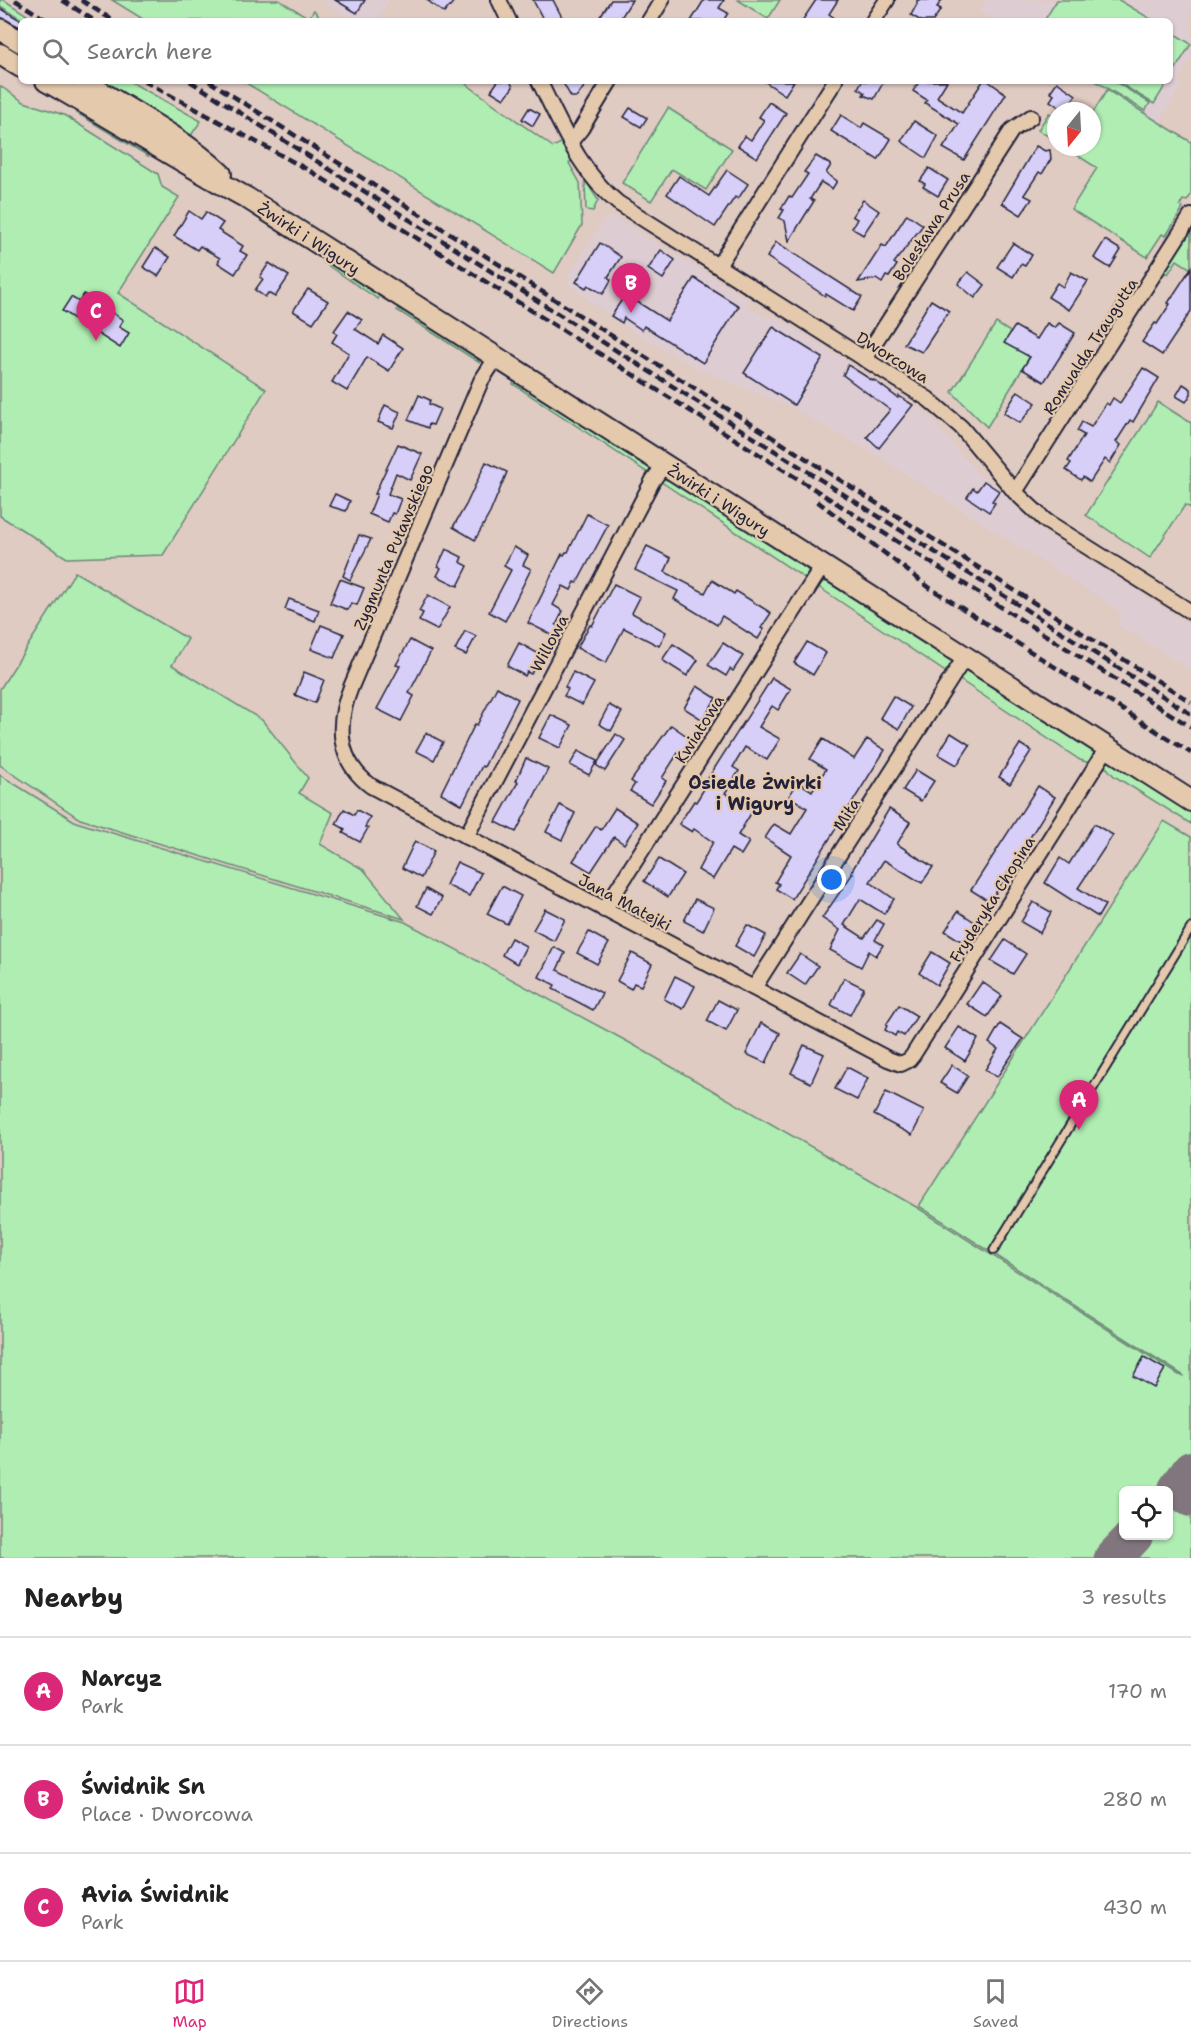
<!DOCTYPE html>
<html lang="en">
<head>
<meta charset="utf-8">
<style>
  body { margin:0; font-family:"Shantell Sans",sans-serif; background:#f6f6f6; color:#222 }
  .controls { position:absolute; right:18px; bottom:18px; display:grid; overflow:hidden; border-radius:9px; box-shadow:0 2px 4px #0004 }
  .controls button { width:54px; height:54px; display:grid; place-items:center; padding:0; border:0; border-bottom:2px solid #e0e0e0; background:#fff; color:#222; font:30px sans-serif }
  .compass { position:absolute; left:1047px; top:102px; width:54px; height:54px; border-radius:50%; background:#fff; box-shadow:0 2px 4px #0004; rotate:198deg }
  .you { position:absolute; left:832px; top:880px; width:21px; height:21px; margin:-15px; border:4px solid #fff; border-radius:50%; background:#1a73e8; box-shadow:0 0 0 9px #1a73e833 }
  .badge { display:grid; place-items:center; width:39px; height:39px; border-radius:50%; background:#db2777; color:#fff; font-size:20px; font-weight:700 }
  .pin { position:absolute; translate:-50% -50px; filter:drop-shadow(0 2px 3px #0008) }
  .pin::after { content:''; position:absolute; top:32px; width:21px; height:18px; background:inherit; clip-path:polygon(0 0,100% 0,50% 100%) }
  .list { margin:0; padding:0; list-style:none }
  h2 { display:flex; justify-content:space-between; align-items:center; height:78px; margin:0; padding:0 24px; font-size:26px }
  h2 small { font-size:20px; font-weight:400; color:#767676 }
  .list li { display:grid; grid-template-columns:39px 1fr auto; gap:18px; align-items:center; box-sizing:border-box; height:108px; padding:0 24px; border-top:2px solid #e0e0e0 }
  .list b { display:block; font-size:22px; white-space:nowrap }
  .list p { margin:0; font-size:20px; white-space:nowrap; color:#767676 }
  .list em { font-size:20px; font-style:normal; color:#767676 }
  .icon { flex:none; width:33px; height:33px; fill:none; stroke:currentColor; stroke-width:2; stroke-linecap:round; stroke-linejoin:round }
  .map { position:relative; flex:none; width:1191px; height:1558px; overflow:hidden }
  .search { position:absolute; background:#fff; box-shadow:0 2px 4px #0004; left:18px; right:18px; top:18px; height:66px; display:flex; align-items:center; gap:15px; box-sizing:border-box; padding:0 21px; border-radius:9px; color:#767676; font-size:22px }
  .sheet { height:402px; background:#fff }
  nav { display:flex; justify-content:space-around; align-items:center; box-sizing:border-box; height:84px; border-top:2px solid #e0e0e0; background:#fff; font-size:16px; color:#767676 }
  nav a { display:grid; justify-items:center; gap:3px }
  nav .on { color:#db2777 }
  .map>svg:first-child { display:block }
  .built { fill:#ddccd2 }
  .green { fill:#b0edb3; stroke:#698877; stroke-width:1.5; fill-rule:evenodd }
  .lines { fill:none; stroke-linecap:round; stroke-linejoin:round }
  .taxiway { stroke:#81767e; stroke-width:38 }
  .building { fill:#d7cff7; stroke:#22223b; stroke-width:1.5 }
  .lane-casing { stroke:#22223b; stroke-width:11 }
  .street-casing { stroke:#22223b; stroke-width:18 }
  .secondary-casing { stroke:#22223b; stroke-width:24 }
  .lane { stroke:#e4c9ac; stroke-width:7 }
  .street { stroke:#e4c9ac; stroke-width:14 }
  .secondary { stroke:#e4c9ac; stroke-width:20 }
  .rail { stroke:#22223b; stroke-width:4.5; stroke-dasharray:9 4.5; stroke-linecap:butt }
  .labels { text-anchor:middle; stroke-width:4.5; stroke-linejoin:round; paint-order:stroke }
  .street-label { font-size:16px; fill:#22223b; stroke:#e4c9ac }
  .neighbourhood-label { font-size:18px; font-weight:bold; fill:#22223b; stroke:#e4c9ac }
</style>
</head>
<body>
<div class="map">
<svg width="1191" height="1558" viewBox="0 0 1191 1558">
  <rect width="100%" height="100%" fill="#e0cbc2"/>
  <filter id="ink" filterUnits="userSpaceOnUse"><feTurbulence type="fractalNoise" baseFrequency=".0167" numOctaves="2"/><feDisplacementMap in="SourceGraphic" scale="12" xChannelSelector="R" yChannelSelector="G"/><feConvolveMatrix kernelMatrix="1 2 1 2 8 2 1 2 1" color-interpolation-filters="sRGB"/></filter>
  <g filter="url(#ink)">
    <!-- built -->
    <g class="built">
      <path d="M321,0H390L377,21H355Z"/>
      <path d="M986,0H1191V59L1178,81L1182,85L1159,123L1092,81H1170V21H995L979,11Z"/>
      <path d="M614,217L749,300L748,307L768,319L774,316L925,412L976,472L999,488L1034,526L1191,625V670L1117,624L1122,615L1112,606L874,454L792,408L707,373L659,347L607,314L568,284L569,274L606,218Z"/>
    </g>
    <!-- green -->
    <g class="green">
      <path d="M0,0H4L36,21H25L0,6Z"/>
      <path d="M112,0H279L309,18L314,10L318,15L319,20L146,21Z"/>
      <path d="M738,0H780L768,19Z"/>
      <path d="M1057,0H1119L1154,21H1044Z"/>
      <path d="M1170,31L1191,44L1170,78Z"/>
      <path d="M95,81H129L201,121L187,141Z"/>
      <path d="M243,81H462L553,147L563,142L573,160L569,163L580,183L582,225L554,273Z"/>
      <path d="M1095,81H1114L1150,103L1145,111Z"/>
      <path d="M1116,81H1168L1154,104Z"/>
      <path d="M0,86L24,102L64,115L158,174L162,187L179,197L118,293L266,389L163,555L67,558L0,516Z"/>
      <path d="M1107,90L1191,142V195L1187,201L1183,200L1180,205L1183,208L1166,236L1162,234L1147,257L1071,209L1097,168L1065,147H1092V114Z"/>
      <path d="M668,108L732,149L706,190L672,169L651,201L622,183Z"/>
      <path d="M79,111L140,146L146,151L148,156L77,113Z"/>
      <path d="M1049,113L1056,117V141L1038,130Z"/>
      <path d="M585,180L598,200L593,211L586,210Z"/>
      <path d="M1191,228V269L1177,260L1168,274L1164,272Z"/>
      <path d="M325,260H329L380,294L378,299L324,263Z"/>
      <path d="M1120,299L1125,302L1104,334L1099,331Z"/>
      <path d="M400,307L475,355L480,363L397,310Z"/>
      <path d="M996,323L1035,348L987,427L952,392Z"/>
      <path d="M515,380L646,463L650,470L651,475L513,384Z"/>
      <path d="M1158,402L1191,423V508L1185,505L1150,558L1086,515Z"/>
      <path d="M663,479L672,481L804,565L808,571L806,579L660,481Z"/>
      <path d="M75,572L188,639L172,665L262,720L308,778L299,793L333,813L320,844L364,870L404,919L80,819L0,765V689Z"/>
      <path d="M821,582H831L951,658L953,664L950,675L817,586Z"/>
      <path d="M965,671H972L1093,749L1096,754L1093,764L1080,760L957,678Z"/>
      <path d="M1109,762L1117,763L1191,811V824L1114,776L1107,768L1101,767Z"/>
      <path d="M0,775L76,822L405,922L630,1043L918,1208L1179,1375L1184,1376L919,1206L1164,821L1191,837V1558H0ZM1124,1490H1168V1536H1124Z"/>
    </g>
    <g class="lines">
      <!-- taxiway -->
      <g class="taxiway">
        <path d="M1191,1470L1177,1489L1191,1498"/>
        <path d="M1113,1558L1134,1536"/>
      </g>
    </g>
    <!-- building -->
    <g class="building">
      <path d="M335,0H365L357,13Z"/>
      <path d="M427,0H455L444,13Z"/>
      <path d="M533,0H553L564,21H544Z"/>
      <path d="M611,0H632L619,21H597Z"/>
      <path d="M704,0H724L719,8L728,13L723,21H691Z"/>
      <path d="M816,0H838L829,14L839,21H802Z"/>
      <path d="M917,0H942L937,7L941,9L933,21H921L911,15L917,4Z"/>
      <path d="M0,8L22,21L20,27L0,17Z"/>
      <path d="M498,81H510L513,87L504,99L491,91Z"/>
      <path d="M562,81H588L577,97H571Z"/>
      <path d="M764,81H794L785,95Z"/>
      <path d="M862,81H884L874,99L863,95L865,93L858,88Z"/>
      <path d="M920,81H947L937,97L962,113L983,81H988L1006,94L964,160L943,148L959,124L925,103L927,100L913,91Z"/>
      <path d="M1057,82L1076,95L1065,111L1050,101L1054,95L1050,92Z"/>
      <path d="M769,102L786,113L757,158L738,146L745,136L751,140L764,120L759,117Z"/>
      <path d="M529,108L540,114L533,126L522,119Z"/>
      <path d="M630,108L647,118L641,127L624,117Z"/>
      <path d="M841,115L861,128L864,123L891,139L878,160L831,131Z"/>
      <path d="M914,121L938,136L926,158L901,141Z"/>
      <path d="M1036,146L1045,151L1050,150L1051,159L1042,174L1039,172L1024,195L1032,199L1021,215L1002,203Z"/>
      <path d="M816,156L831,165L826,173L837,181L832,189L821,182L810,199L814,201L789,241L785,221L779,218L784,210L781,209L789,196L792,198L808,174L804,172Z"/>
      <path d="M929,168L948,180L938,196L923,187L925,184L920,181Z"/>
      <path d="M727,170L748,184L738,199L735,197L715,227L667,194L679,176L709,196Z"/>
      <path d="M863,200L879,211L863,235L852,228L857,219L852,216Z"/>
      <path d="M189,211L201,219L206,212L223,223L218,230L243,246L240,251L247,255L235,274L218,263L220,258L200,246L197,250L174,236Z"/>
      <path d="M907,214L923,225L894,263L897,265L889,277L886,276L882,283L876,279L858,282L882,245L886,247Z"/>
      <path d="M1105,240L1121,250L1110,268L1094,258Z"/>
      <path d="M776,242L862,297L853,311L826,294L825,296L767,257Z"/>
      <path d="M600,243L621,257L608,277L611,280L603,294L588,285L586,288L576,282Z"/>
      <path d="M1013,243L1032,255L1025,266L1021,264L1013,277L997,267Z"/>
      <path d="M155,248L170,257L158,276L143,267Z"/>
      <path d="M661,250L675,260L663,279L648,269Z"/>
      <path d="M269,263L289,276L275,297L268,293L265,297L255,290L263,279L260,277Z"/>
      <path d="M1191,268V311L1162,355L1142,342L1155,323L1157,324L1170,304L1168,303Z"/>
      <path d="M968,272L985,285L975,298L958,284Z"/>
      <path d="M1071,272L1088,281L1069,310L1048,297L1057,283L1063,287Z"/>
      <path d="M694,278L739,306L703,363L644,326L642,330L624,318L622,323L611,316L623,298L633,304L636,301L667,321Z"/>
      <path d="M308,289L328,301L313,323L293,311Z"/>
      <path d="M84,294L123,320L119,327L129,333L120,348L62,311L71,297L79,302Z"/>
      <path d="M931,300L949,311L922,352L904,344Z"/>
      <path d="M348,311L362,320L355,329L378,344L383,335L403,348L389,371L367,357L347,391L332,382L349,353L332,342L337,334L334,331Z"/>
      <path d="M1047,323L1055,328L1059,323L1075,333L1044,382L1022,369L1030,357L1004,343L1015,326L1037,339Z"/>
      <path d="M773,327L823,358L794,405L744,373Z"/>
      <path d="M848,365L873,381L874,380L898,398L899,396L913,405L879,448L867,437L890,410L843,375Z"/>
      <path d="M1143,368L1159,378L1133,422L1130,420L1116,442L1121,445L1110,463L1105,459L1090,482L1083,477L1081,480L1066,470L1071,463L1068,461L1084,435L1077,431L1082,422L1091,427L1106,403L1109,405L1113,398L1120,403Z"/>
      <path d="M1183,384L1191,389V394L1186,402L1176,396Z"/>
      <path d="M1018,391L1036,403L1020,423L1004,413Z"/>
      <path d="M419,395L430,400L429,404L440,409L433,425L429,424L428,428L408,420Z"/>
      <path d="M385,405L400,412L393,428L378,422Z"/>
      <path d="M398,444L422,454L410,480L396,473L388,494L401,499L395,514L392,513L388,522L369,514L377,494H375L381,480Z"/>
      <path d="M486,462L507,472L490,513L475,540L453,527L466,505Z"/>
      <path d="M984,481L999,491L992,501L995,503L989,512L967,497L973,488L977,491Z"/>
      <path d="M335,494L350,501L346,511L329,506Z"/>
      <path d="M587,514L608,525L577,583L575,582L571,590L563,586L553,605L563,611L556,625L559,626L554,636L528,623L562,554L564,555L566,552H568Z"/>
      <path d="M359,535L371,539L350,580L343,576Z"/>
      <path d="M647,546L671,558L665,572L705,593L712,580L734,594L736,591L771,613L761,628L764,629L758,639L722,616L717,625L674,599L678,591L635,570Z"/>
      <path d="M514,547L528,555L523,565L531,569L505,621L489,612L511,570L504,566Z"/>
      <path d="M446,549L462,557L460,562L468,566L458,586L437,576L441,568L438,566Z"/>
      <path d="M340,579L364,588L357,605L351,603L348,610L330,603Z"/>
      <path d="M614,584L640,597L632,613L666,632L659,646L624,628L606,663L577,648L590,625L592,626Z"/>
      <path d="M428,595L450,607L437,630L419,621L423,613L419,611Z"/>
      <path d="M289,599L319,610L315,621L285,609Z"/>
      <path d="M321,625L344,634L334,658L311,649Z"/>
      <path d="M465,631L476,636L466,655L455,650Z"/>
      <path d="M410,640L431,651L409,693L414,696L401,721L377,709L400,666L396,665Z"/>
      <path d="M807,642L826,653L813,675L794,663Z"/>
      <path d="M519,643L541,655L531,674L527,672L525,676L507,666Z"/>
      <path d="M723,643L743,656L733,671L730,669L726,676L708,665Z"/>
      <path d="M673,644L698,660L687,676L662,660Z"/>
      <path d="M304,672L324,680L315,703L295,695Z"/>
      <path d="M573,672L594,683L582,705L564,696L568,689L565,687Z"/>
      <path d="M772,678L791,689L778,710L772,706L759,727L780,739L767,760L745,747L733,767L739,771L725,793L753,810L738,835L749,842L741,855L731,849L713,879L698,870L713,842L694,829L692,832L679,824L694,801L696,802L709,781L707,780Z"/>
      <path d="M697,686L716,698L703,720L684,708Z"/>
      <path d="M497,687L518,699L484,767L482,766L462,805L441,793L475,724L477,725Z"/>
      <path d="M893,696L911,707L899,729L880,718Z"/>
      <path d="M609,705L622,712L611,731L599,724Z"/>
      <path d="M551,715L572,725L560,748L539,738Z"/>
      <path d="M671,725L691,739L681,754L678,753L662,778L666,781L651,804L630,791L635,784L631,781Z"/>
      <path d="M426,733L443,742L434,760L416,751Z"/>
      <path d="M951,733L970,745L957,765L938,754Z"/>
      <path d="M616,734L625,740L605,771L596,765Z"/>
      <path d="M823,739L854,759L867,739L885,750L792,899L776,889L779,884L775,882L791,855L765,838L774,824L791,834L807,808L789,796L798,782L812,791L826,769L810,759Z"/>
      <path d="M1020,744L1031,751L1010,784L999,777Z"/>
      <path d="M578,751L597,761L589,775L570,765Z"/>
      <path d="M526,758L548,769L516,832L496,822L518,782L516,781Z"/>
      <path d="M916,770L934,781L921,801L903,790Z"/>
      <path d="M1038,786L1055,797L990,902L971,890Z"/>
      <path d="M560,805L575,813L562,840L546,832Z"/>
      <path d="M615,808L638,823L624,844L614,837L591,872L573,861L596,826L601,830Z"/>
      <path d="M344,809L354,815L357,810L370,817L365,827L368,828L360,842L343,833L345,829L336,824Z"/>
      <path d="M889,809L910,822L897,844L933,867L922,883L884,860L870,882L894,899L884,914L860,899L844,925L864,938L877,920L884,924L875,940L883,945L876,956L869,951L861,967L830,950L840,930L822,918L853,873L851,872Z"/>
      <path d="M1094,824L1113,835L1078,888L1105,905L1098,917L1045,883L1060,858L1069,864Z"/>
      <path d="M415,841L434,851L421,878L402,868Z"/>
      <path d="M659,859L683,874L668,897L644,881Z"/>
      <path d="M457,862L481,873L469,896L446,885Z"/>
      <path d="M502,886L521,896L507,924L487,914Z"/>
      <path d="M426,889L442,898L433,914L417,906Z"/>
      <path d="M695,899L714,908L703,931L684,921Z"/>
      <path d="M1033,902L1051,912L1040,933L1021,922Z"/>
      <path d="M545,909L565,919L554,941L533,930Z"/>
      <path d="M958,911L976,923L964,943L945,931Z"/>
      <path d="M747,925L766,935L754,957L735,946Z"/>
      <path d="M589,932L609,943L597,964L577,953Z"/>
      <path d="M511,938L526,946L517,964L502,955Z"/>
      <path d="M1005,940L1026,954L1013,974L991,961Z"/>
      <path d="M554,947L565,953L557,970L602,993L593,1010L553,989L555,985L539,977Z"/>
      <path d="M932,952L950,963L937,985L919,973Z"/>
      <path d="M632,953L652,964L641,986L634,983L631,989L617,981Z"/>
      <path d="M800,954L818,966L805,985L787,973Z"/>
      <path d="M675,976L695,986L683,1009L664,999Z"/>
      <path d="M844,978L864,988L850,1015L831,1005Z"/>
      <path d="M982,982L1002,996L987,1017L967,1004Z"/>
      <path d="M718,1000L737,1010L726,1031L707,1021Z"/>
      <path d="M899,1005L917,1016L904,1036L897,1032L895,1036L885,1030L887,1026L886,1025Z"/>
      <path d="M761,1023L780,1033L766,1063L746,1054Z"/>
      <path d="M1000,1024L1023,1039L997,1077L985,1070L998,1049L989,1043Z"/>
      <path d="M959,1027L978,1039L965,1061L945,1048Z"/>
      <path d="M804,1045L824,1054L811,1083L791,1073Z"/>
      <path d="M952,1065L968,1076L957,1093L940,1083Z"/>
      <path d="M847,1067L868,1078L857,1100L835,1089Z"/>
      <path d="M886,1092L924,1111L912,1135L874,1115Z"/>
      <path d="M1144,1357L1165,1369L1154,1388L1133,1376Z"/>
    </g>
    <g class="lines">
      <defs>
        <path id="lane" d="M994,1250L1191,928"/>
        <g id="street">
          <path d="M499,0L509,21"/>
          <path d="M649,21L662,0"/>
          <path d="M873,21L887,0"/>
          <path d="M539,81C561,124 580,173 618,203L928,399L961,427L1015,492L1046,521L1191,612"/>
          <path d="M571,141L581,129L610,81"/>
          <path d="M718,266L835,81"/>
          <path d="M496,358L481,381L351,687C336,724 337,761 371,786L888,1059L901,1064L909,1060L913,1055L1107,748"/>
          <path d="M864,359L1012,130L1031,117"/>
          <path d="M1015,492L1191,216"/>
          <path d="M466,837L653,480L664,465"/>
          <path d="M604,910L822,567"/>
          <path d="M754,988L965,657"/>
        </g>
        <g id="secondary">
          <path d="M0,29L21,42"/>
          <path d="M0,54L21,67"/>
          <path d="M46,81C114,119 179,161 247,198L1191,801"/>
          <path d="M83,81C129,110 182,137 221,174"/>
        </g>
      </defs>
      <!-- lane casing -->
      <use href="#lane" class="lane-casing"/>
      <!-- street casing -->
      <use href="#street" class="street-casing"/>
      <!-- secondary casing -->
      <use href="#secondary" class="secondary-casing"/>
      <!-- lane -->
      <use href="#lane" class="lane"/>
      <!-- street -->
      <use href="#street" class="street"/>
      <!-- secondary -->
      <use href="#secondary" class="secondary"/>
      <!-- rail -->
      <g class="rail">
        <path d="M15,0L48,21"/>
        <path d="M62,0L95,21"/>
        <path d="M81,0L114,21"/>
        <path d="M144,81L312,172L1191,727"/>
        <path d="M190,81L1191,714"/>
        <path d="M209,81L1191,702"/>
        <path d="M817,501L930,588L1191,753"/>
      </g>
    </g>
  </g>
  <g class="labels">
    <!-- street labels -->
    <g class="street-label">
      <text transform="translate(931 226) rotate(-57)" y="6">Bolesława Prusa</text>
      <text transform="translate(309 238) rotate(33)" y="6">Żwirki i Wigury</text>
      <text transform="translate(1090 346) rotate(-57)" y="6">Romualda Traugutta</text>
      <text transform="translate(893 357) rotate(32)" y="6">Dworcowa</text>
      <text transform="translate(719 500) rotate(33)" y="6">Żwirki i Wigury</text>
      <text transform="translate(393 547) rotate(-67)" y="6">Zygmunta Puławskiego</text>
      <text transform="translate(549 643) rotate(-62)" y="6">Willowa</text>
      <text transform="translate(699 729) rotate(-58)" y="6">Kwiatowa</text>
      <text transform="translate(846 814) rotate(-57)" y="6">Miła</text>
      <text transform="translate(992 899) rotate(-58)" y="6">Fryderyka Chopina</text>
      <text transform="translate(625 902) rotate(28)" y="6">Jana Matejki</text>
    </g>
    <!-- neighbourhood labels -->
    <g class="neighbourhood-label">
      <text x="755" y="789">Osiedle Żwirki<tspan x="755" dy="21">i Wigury</tspan></text>
    </g>
  </g>
</svg>
<div class="controls">
<button><svg class="icon" aria-label="locate" viewBox="0 0 24 24"><circle cx="12" cy="12" r="6"/><path d="M12 2v4M12 18v4M2 12h4M18 12h4"/></svg></button>
</div>
<svg class="compass" viewBox="-18 -18 36 36"><path d="M0-13l5 13h-10z" fill="#e53935"/><path d="M0 13l5-13h-10z" fill="#767676"/></svg>
<div class="you"></div>
<div class="pin badge" style="left:1079px;top:1130px">A</div>
<div class="pin badge" style="left:631px;top:313px">B</div>
<div class="pin badge" style="left:96px;top:341px">C</div>
<div class="search"><svg class="icon" aria-label="search" viewBox="0 0 24 24"><circle cx="10" cy="10" r="6"/><path d="M15 15l6 6"/></svg>Search here</div>
</div>
<section class="sheet">
<h2>Nearby<small>3 results</small></h2>
<ul class="list">
<li><span class="badge">A</span><div><b>Narcyz</b><p>Park</p></div><em>170 m</em></li>
<li><span class="badge">B</span><div><b>Świdnik Sn</b><p>Place · Dworcowa</p></div><em>280 m</em></li>
<li><span class="badge">C</span><div><b>Avia Świdnik</b><p>Park</p></div><em>430 m</em></li>
</ul>
</section>
<nav>
<a class="on"><svg class="icon" aria-label="map" viewBox="0 0 24 24"><path d="M3 6l6-2 6 2 6-2v14l-6 2-6-2-6 2zM9 4v14M15 6v14"/></svg>Map</a>
<a><svg class="icon" aria-label="directions" viewBox="0 0 24 24"><path d="M12 3l9 9-9 9-9-9zM9 14v-3h6M13 9l2 2-2 2"/></svg>Directions</a>
<a><svg class="icon" aria-label="saved" viewBox="0 0 24 24"><path d="M7 4h10v16l-5-4-5 4z"/></svg>Saved</a>
</nav>
</body>
</html>
